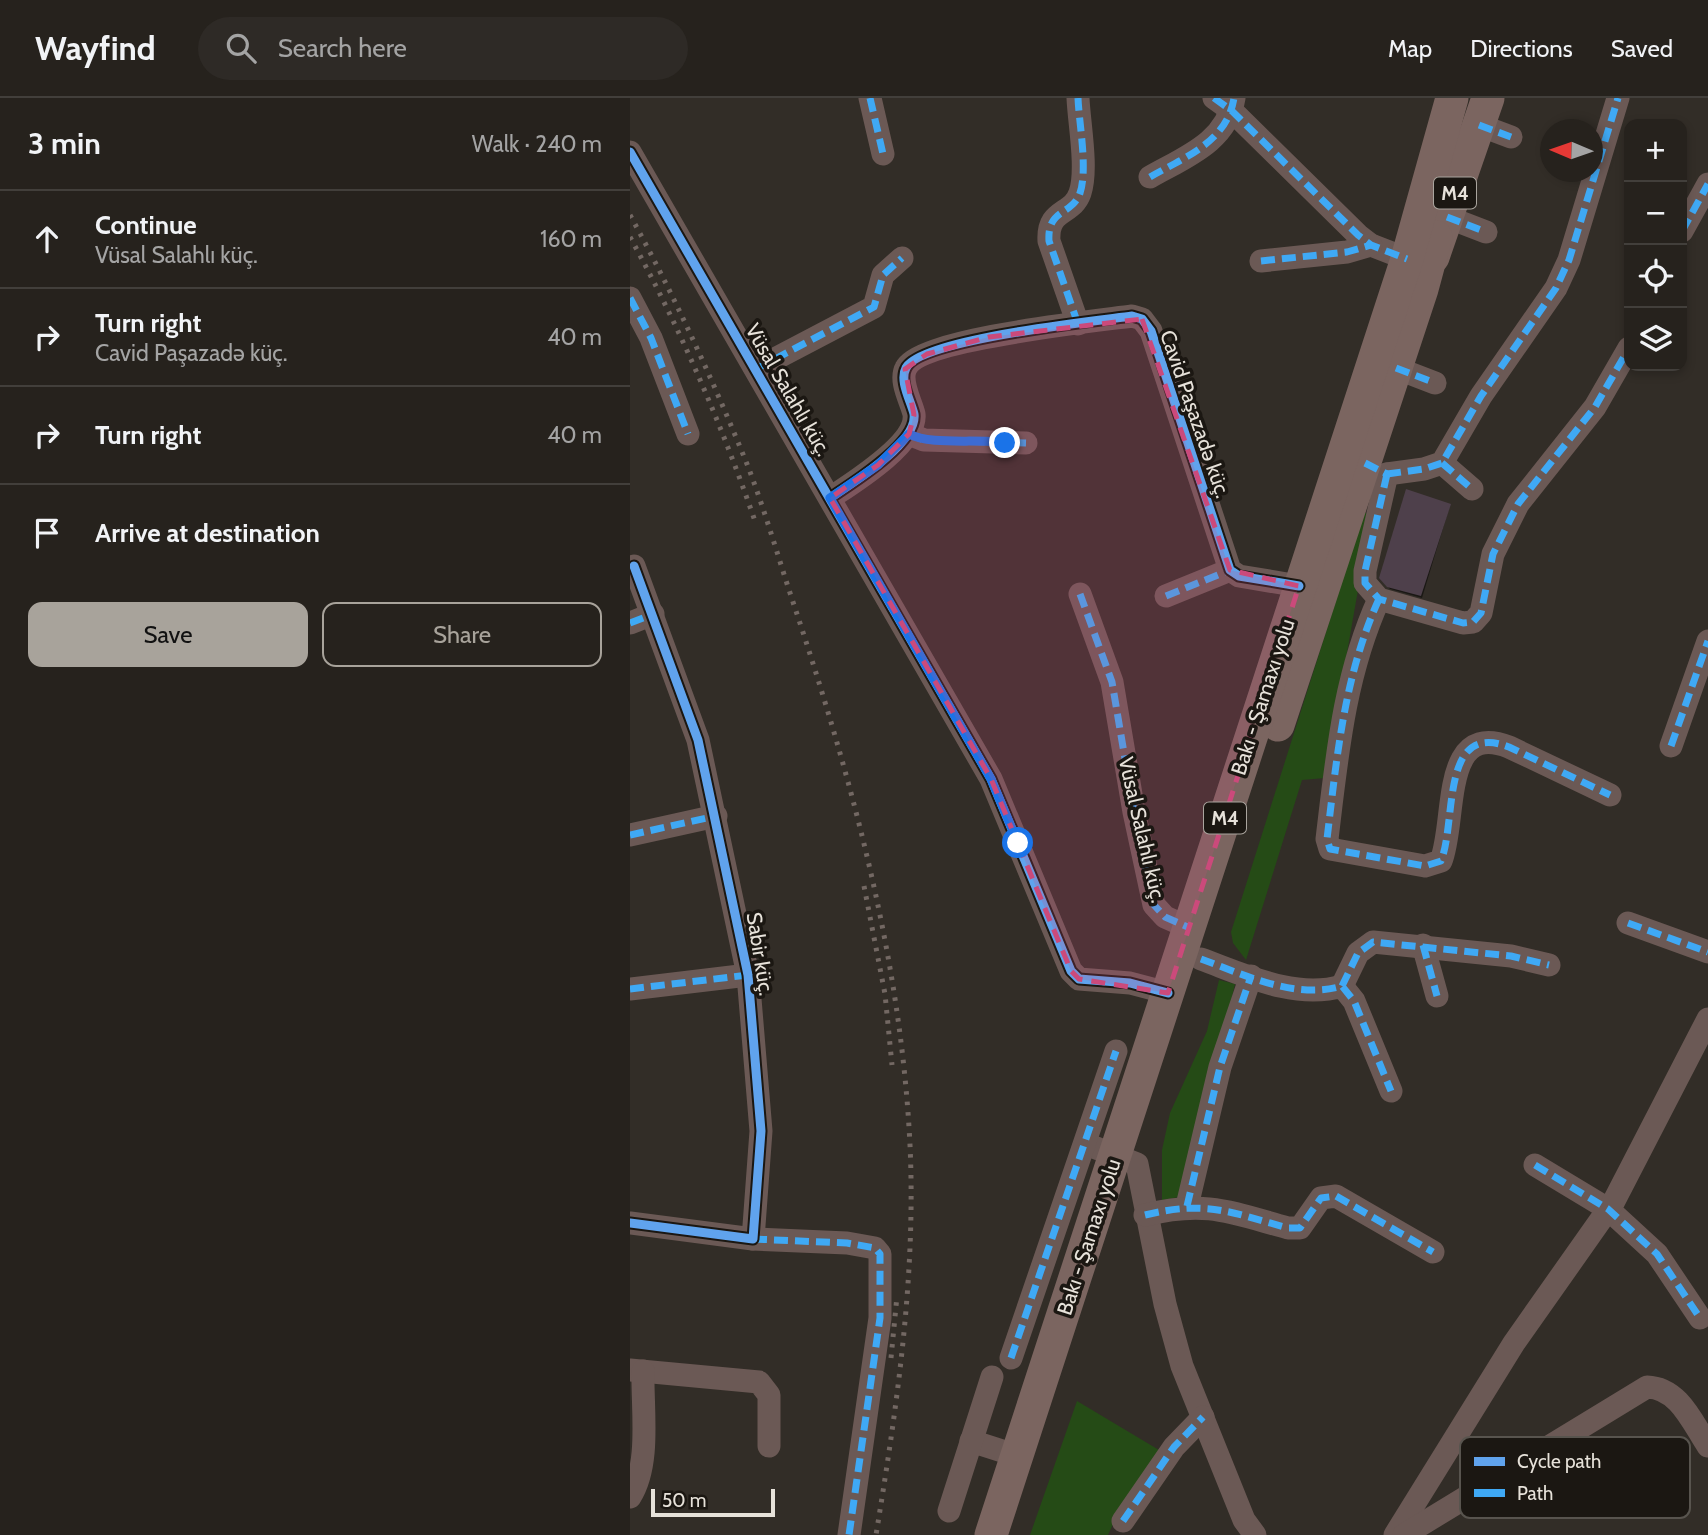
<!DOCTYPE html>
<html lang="en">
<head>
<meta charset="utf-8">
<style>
  body { margin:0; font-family:Cabin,sans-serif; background:#2e2a26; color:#f1f3f6 }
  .controls { position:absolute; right:21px; top:21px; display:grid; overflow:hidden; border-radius:14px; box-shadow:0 4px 10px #0003 }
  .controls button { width:63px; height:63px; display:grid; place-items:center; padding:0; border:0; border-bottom:2px solid #423f3b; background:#26221d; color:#f1f3f6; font:35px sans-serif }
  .compass { position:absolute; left:910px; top:21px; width:63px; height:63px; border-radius:50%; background:#26221d; box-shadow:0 4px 10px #0003; rotate:272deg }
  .scale { position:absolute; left:21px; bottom:18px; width:124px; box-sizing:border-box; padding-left:7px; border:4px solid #e7e2da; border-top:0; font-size:19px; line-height:24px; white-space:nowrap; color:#e7e2da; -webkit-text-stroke:5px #1b1712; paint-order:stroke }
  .stop { position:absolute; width:21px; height:21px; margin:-16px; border:5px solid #1a73e8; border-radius:50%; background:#fff }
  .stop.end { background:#1a73e8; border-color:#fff; box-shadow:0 2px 7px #0008 }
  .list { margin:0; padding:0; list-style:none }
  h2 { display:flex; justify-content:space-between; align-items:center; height:91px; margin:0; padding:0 28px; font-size:30px }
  h2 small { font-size:23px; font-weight:400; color:#a4a4a4 }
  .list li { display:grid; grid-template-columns:46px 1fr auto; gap:21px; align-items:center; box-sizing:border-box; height:98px; padding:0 28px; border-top:2px solid #423f3b }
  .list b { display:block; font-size:26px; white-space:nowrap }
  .list p { margin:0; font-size:23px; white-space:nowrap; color:#a4a4a4 }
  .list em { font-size:23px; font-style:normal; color:#a4a4a4 }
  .actions { display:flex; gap:14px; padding:21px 28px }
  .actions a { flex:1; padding:16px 0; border:2px solid #a8a39b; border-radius:14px; text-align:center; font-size:24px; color:#a8a39b }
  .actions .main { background:#a8a39b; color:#111 }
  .icon { flex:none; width:38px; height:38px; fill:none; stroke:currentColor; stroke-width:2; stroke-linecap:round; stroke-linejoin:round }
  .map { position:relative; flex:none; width:1078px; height:1437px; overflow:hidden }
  header { display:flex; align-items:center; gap:42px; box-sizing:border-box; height:98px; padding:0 35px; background:#26221d; border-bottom:2px solid #423f3b }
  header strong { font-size:33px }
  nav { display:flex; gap:38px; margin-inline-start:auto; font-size:24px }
  .search { width:490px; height:63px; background:#2e2a26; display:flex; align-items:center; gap:18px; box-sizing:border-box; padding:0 24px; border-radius:38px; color:#a4a4a4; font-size:26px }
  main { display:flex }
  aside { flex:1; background:#26221d }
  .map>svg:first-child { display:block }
  .green { fill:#254b16 }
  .shadow { fill:#0007 }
  .building { fill:#4e404b }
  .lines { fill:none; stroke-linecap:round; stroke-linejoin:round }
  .minor { stroke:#6b5955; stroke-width:23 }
  .highway { stroke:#7b6560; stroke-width:33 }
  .rail { stroke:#736863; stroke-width:5; stroke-dasharray:3.5 7; stroke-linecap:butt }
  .quiet { stroke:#3fa9f5; stroke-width:7; stroke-dasharray:14 7; stroke-linecap:butt }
  .cycleway-casing { stroke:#1b1712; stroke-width:13 }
  .cycleway { stroke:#60a3ed; stroke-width:9 }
  .route { stroke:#1a73e8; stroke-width:9 }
  .marked { fill:#cb4a7b; fill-opacity:0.2; stroke:#cb4a7b; stroke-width:5; stroke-dasharray:14 9; stroke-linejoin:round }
  .labels { text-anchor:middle; stroke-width:7; stroke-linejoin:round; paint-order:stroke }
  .shield { fill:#1b1712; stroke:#aaa59e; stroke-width:2 }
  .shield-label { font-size:19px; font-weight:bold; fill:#e7e2da }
  .street-label { font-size:21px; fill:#e7e2da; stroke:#1b1712 }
  .key { fill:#1b1712; stroke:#58544e; stroke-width:2 }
  .key-label { font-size:19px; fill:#e7e2da }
</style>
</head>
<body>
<header>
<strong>Wayfind</strong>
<div class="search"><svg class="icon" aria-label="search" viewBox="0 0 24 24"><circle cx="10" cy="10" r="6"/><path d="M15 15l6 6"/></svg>Search here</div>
<nav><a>Map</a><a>Directions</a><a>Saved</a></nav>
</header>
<main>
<aside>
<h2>3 min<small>Walk · 240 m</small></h2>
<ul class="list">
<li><svg class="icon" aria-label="ahead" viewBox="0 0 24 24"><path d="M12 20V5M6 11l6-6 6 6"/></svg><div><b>Continue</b><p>Vüsal Salahlı küç.</p></div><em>160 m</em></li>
<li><svg class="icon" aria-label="right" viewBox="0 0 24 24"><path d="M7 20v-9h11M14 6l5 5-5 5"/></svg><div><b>Turn right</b><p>Cavid Paşazadə küç.</p></div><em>40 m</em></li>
<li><svg class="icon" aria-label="right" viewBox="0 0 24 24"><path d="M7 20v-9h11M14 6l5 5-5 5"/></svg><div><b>Turn right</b></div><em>40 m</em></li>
<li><svg class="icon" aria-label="arrive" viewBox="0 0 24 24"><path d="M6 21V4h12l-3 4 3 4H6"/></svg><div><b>Arrive at destination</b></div></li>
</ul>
<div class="actions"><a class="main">Save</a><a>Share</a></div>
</aside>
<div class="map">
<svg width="1078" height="1437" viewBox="0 0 1078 1437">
  <rect width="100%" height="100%" fill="#322d27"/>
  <!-- green -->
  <g class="green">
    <path d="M734,414L741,418L695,680L672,682L616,862L603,845L601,834Z"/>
    <path d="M589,882L605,886L555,1098L532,1102V1052L540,1015L577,933Z"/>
    <path d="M447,1303L529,1352L488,1415L478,1437H400Z"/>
  </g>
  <!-- shadow -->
  <path class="shadow" d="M820,407L792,500L760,491L752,482Z"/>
  <!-- building -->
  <path class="building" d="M776,391L821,406L791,498L757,489L749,480Z"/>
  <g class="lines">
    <!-- minor -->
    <g class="minor">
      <path d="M240,0L253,56"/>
      <path d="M584,0L602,13L728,137L741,147L777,161"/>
      <path d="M849,27L881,39"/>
      <path d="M0,54L361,681L441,873L449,881L500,885L538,895"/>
      <path d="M520,79C555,59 597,44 604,0"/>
      <path d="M817,119L856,134"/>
      <path d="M1052,133L1078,86"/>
      <path d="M631,163L717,154L741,147"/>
      <path d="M0,200L21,240L58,336"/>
      <path d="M448,226L419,143C417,110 442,118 450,95C458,71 449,25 448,0"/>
      <path d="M766,270L805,285"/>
      <path d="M126,271L244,209L253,177L272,160"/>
      <path d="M279,336L294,342L396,345"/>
      <path d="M812,365L842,391"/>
      <path d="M757,376L735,473V485L749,501L833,525L843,524L851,515L863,456L888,406L965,309L999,250"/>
      <path d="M757,376L794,371L812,365L851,298L926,190L939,162L988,0"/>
      <path d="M200,400C221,386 288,345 284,316C281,303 269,283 276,270C290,241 466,223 502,218L512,221L521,233L600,472L609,478L669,488"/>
      <path d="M450,496L482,584L504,714L524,807L535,819L560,830"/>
      <path d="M536,498L600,472"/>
      <path d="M749,501C714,578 707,658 697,741L700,751L795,768L811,763C827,723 810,622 879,649L980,697"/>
      <path d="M0,525L23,516"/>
      <path d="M1041,648L1078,543"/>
      <path d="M0,737L86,718"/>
      <path d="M998,825L1078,854"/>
      <path d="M793,847L807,898"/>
      <path d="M571,861C615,877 666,902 712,888L724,903L761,993"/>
      <path d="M712,888L728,855L743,844L881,858L919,867"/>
      <path d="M0,891L118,877"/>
      <path d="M456,1046L507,1066L535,1206L552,1268L614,1422L625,1437"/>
      <path d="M905,1067L978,1111L1027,1156L1070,1220"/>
      <path d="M557,1108L590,969L621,878"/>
      <path d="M515,1117C576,1102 600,1114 658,1130H670L691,1100L706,1098L803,1154"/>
      <path d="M0,1125L123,1141L131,1033L118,877L68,642L4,468"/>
      <path d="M123,1141L217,1145L245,1150L250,1156V1220L219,1437"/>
      <path d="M381,1260L486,953"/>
      <path d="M0,1272L129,1284L139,1297V1348"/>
      <path d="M341,1343L388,1358"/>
      <path d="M0,1399C21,1366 12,1311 13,1273"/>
      <path d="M319,1413L362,1279"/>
      <path d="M493,1423L544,1349L573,1319"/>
      <path d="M765,1437L884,1245L984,1103L1078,921"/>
      <path d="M774,1437L1017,1289C1049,1290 1062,1324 1078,1348"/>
    </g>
    <!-- highway -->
    <g class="highway">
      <path d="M803,159L858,0"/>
      <path d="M648,627L792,191L806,139"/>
      <path d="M361,1437L777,161L822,0"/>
    </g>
    <!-- rail -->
    <g class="rail">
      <path d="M0,117C44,197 82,280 117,366C136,415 150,466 167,516C224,689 271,864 280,1047C286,1178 267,1308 246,1437"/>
      <path d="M0,139C50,230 92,327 126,426"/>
      <path d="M234,788L255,896L262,967"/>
      <path d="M261,1260L267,1198"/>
    </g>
    <!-- quiet -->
    <g class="quiet">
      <path d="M240,0L253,56"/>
      <path d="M584,0L602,13L728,137L741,147L777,161"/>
      <path d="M849,27L881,39"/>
      <path d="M520,79C555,59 597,44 604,0"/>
      <path d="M817,119L856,134"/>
      <path d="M1052,133L1078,86"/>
      <path d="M631,163L717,154L741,147"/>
      <path d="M0,200L21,240L58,336"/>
      <path d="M448,226L419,143C417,110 442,118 450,95C458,71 449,25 448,0"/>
      <path d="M766,270L805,285"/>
      <path d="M126,271L244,209L253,177L272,160"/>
      <path d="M279,336L294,342L396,345"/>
      <path d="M735,365L757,376"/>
      <path d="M812,365L842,391"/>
      <path d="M757,376L735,473V485L749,501L833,525L843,524L851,515L863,456L888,406L965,309L999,250"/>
      <path d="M757,376L794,371L812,365L851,298L926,190L939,162L988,0"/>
      <path d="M450,496L482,584L504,714L524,807L535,819L560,830"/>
      <path d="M536,498L600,472"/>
      <path d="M749,501C714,578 707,658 697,741L700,751L795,768L811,763C827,723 810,622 879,649L980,697"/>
      <path d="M0,525L23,516"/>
      <path d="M1041,648L1078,543"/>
      <path d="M0,737L86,718"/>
      <path d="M998,825L1078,854"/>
      <path d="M793,847L807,898"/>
      <path d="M571,861C615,877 666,902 712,888L724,903L761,993"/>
      <path d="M712,888L728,855L743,844L881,858L919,867"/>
      <path d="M0,891L118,877"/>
      <path d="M905,1067L978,1111L1027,1156L1070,1220"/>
      <path d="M557,1108L590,969L621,878"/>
      <path d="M515,1117C576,1102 600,1114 658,1130H670L691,1100L706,1098L803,1154"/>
      <path d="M123,1141L217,1145L245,1150L250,1156V1220L219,1437"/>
      <path d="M381,1260L486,953"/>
      <path d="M493,1423L544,1349L573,1319"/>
    </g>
    <defs>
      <g id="cycleway">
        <path d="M0,54L361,681L441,873L449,881L500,885L538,895"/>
        <path d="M200,400C221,386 288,345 284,316C281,303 269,283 276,270C290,241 466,223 502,218L512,221L521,233L600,472L609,478L669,488"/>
        <path d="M0,1125L123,1141L131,1033L118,877L68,642L4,468"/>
      </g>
    </defs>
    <!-- cycleway casing -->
    <use href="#cycleway" class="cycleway-casing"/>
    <!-- cycleway -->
    <use href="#cycleway" class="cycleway"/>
  </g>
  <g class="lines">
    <!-- route -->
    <path class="route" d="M375,345C347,340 302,348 279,336L248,367L200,400L361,681L388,745"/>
  </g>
  <!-- marked area -->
  <path class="marked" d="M512,221L600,472L669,488L538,895L449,881L441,873L361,681L200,400L248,367L279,336L284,317L275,271L297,256L359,239Z"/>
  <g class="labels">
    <!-- shield labels -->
    <g class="shield">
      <rect x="804" y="79.5" width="42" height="31" rx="5"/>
      <rect x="574" y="704.5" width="42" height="31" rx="5"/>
    </g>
    <g class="shield-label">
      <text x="825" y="102">M4</text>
      <text x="595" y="727">M4</text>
    </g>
    <!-- street labels -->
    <g class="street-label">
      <text transform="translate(158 292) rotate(60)" y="7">Vüsal Salahlı küç.</text>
      <text transform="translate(565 316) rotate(71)" y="7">Cavid Paşazadə küç.</text>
      <text transform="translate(633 599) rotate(-72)" y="7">Bakı - Şamaxı yolu</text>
      <text transform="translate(512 732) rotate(77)" y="7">Vüsal Salahlı küç.</text>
      <text transform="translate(130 856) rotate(81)" y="7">Sabir küç.</text>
      <text transform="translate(459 1139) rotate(-72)" y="7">Bakı - Şamaxı yolu</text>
    </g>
  </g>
  <!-- legend -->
  <rect x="830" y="1339" width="230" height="81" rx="10" class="key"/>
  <rect x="844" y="1359" width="31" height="9" fill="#60a3ed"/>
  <rect x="844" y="1391" width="31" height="8" fill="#3fa9f5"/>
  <g class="key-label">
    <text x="887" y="1370">Cycle path</text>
    <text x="887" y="1402">Path</text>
  </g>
</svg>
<div class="controls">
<button>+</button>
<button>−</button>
<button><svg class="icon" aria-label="locate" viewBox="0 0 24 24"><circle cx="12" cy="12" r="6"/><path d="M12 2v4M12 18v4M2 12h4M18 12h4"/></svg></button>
<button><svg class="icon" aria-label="layers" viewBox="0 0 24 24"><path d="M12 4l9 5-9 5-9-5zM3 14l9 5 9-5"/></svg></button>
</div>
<svg class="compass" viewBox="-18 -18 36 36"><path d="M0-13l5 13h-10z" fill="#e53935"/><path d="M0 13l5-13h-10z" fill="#a4a4a4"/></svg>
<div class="scale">50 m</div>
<div class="stop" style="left:388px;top:745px"></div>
<div class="stop end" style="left:375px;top:345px"></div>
</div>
</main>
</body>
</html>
